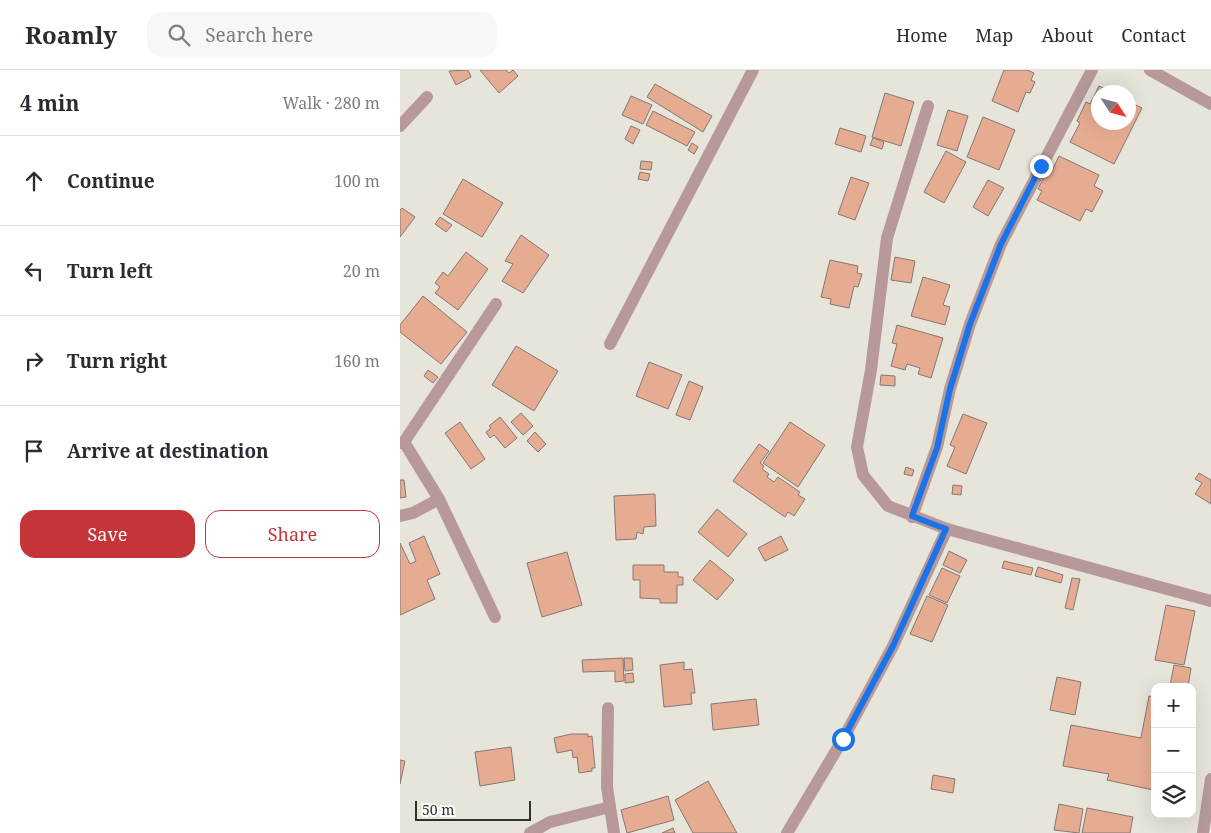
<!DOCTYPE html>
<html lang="en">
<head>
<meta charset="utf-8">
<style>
  body { margin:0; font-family:"Noto Serif",serif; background:#f7f7f7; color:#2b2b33 }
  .controls { position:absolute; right:15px; bottom:15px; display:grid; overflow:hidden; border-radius:10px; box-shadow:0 5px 20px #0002 }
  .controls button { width:45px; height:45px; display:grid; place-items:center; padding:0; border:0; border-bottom:1px solid #e1e1e2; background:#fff; color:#2b2b33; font:25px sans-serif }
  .compass { position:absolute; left:691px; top:15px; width:45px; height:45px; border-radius:50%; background:#fff; box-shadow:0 5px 20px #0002; rotate:126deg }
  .scale { position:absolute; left:15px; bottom:12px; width:116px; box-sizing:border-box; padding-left:5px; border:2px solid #31302c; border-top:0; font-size:14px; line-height:18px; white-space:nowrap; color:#31302c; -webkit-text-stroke:4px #fff; paint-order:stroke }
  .stop { position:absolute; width:15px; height:15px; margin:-11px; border:4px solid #1a73e8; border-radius:50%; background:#fff }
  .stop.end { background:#1a73e8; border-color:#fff; box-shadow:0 1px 5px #0008 }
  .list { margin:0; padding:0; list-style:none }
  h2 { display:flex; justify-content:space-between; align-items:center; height:65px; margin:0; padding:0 20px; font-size:21px }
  h2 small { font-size:16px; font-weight:400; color:#7c7c81 }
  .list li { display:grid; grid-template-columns:32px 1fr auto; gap:15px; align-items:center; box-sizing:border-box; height:90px; padding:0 20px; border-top:1px solid #e1e1e2 }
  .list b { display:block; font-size:19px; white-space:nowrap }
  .list em { font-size:16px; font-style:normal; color:#7c7c81 }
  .actions { display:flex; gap:10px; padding:15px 20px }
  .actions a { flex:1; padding:11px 0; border:1px solid #c43439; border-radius:15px; text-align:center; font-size:18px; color:#c43439 }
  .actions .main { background:#c43439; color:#fff }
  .icon { flex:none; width:28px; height:28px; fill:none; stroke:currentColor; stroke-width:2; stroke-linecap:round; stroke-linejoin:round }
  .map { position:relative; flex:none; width:811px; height:763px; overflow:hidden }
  header { display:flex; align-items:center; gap:30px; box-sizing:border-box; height:70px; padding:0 25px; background:#fff; border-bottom:1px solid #e1e1e2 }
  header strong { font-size:24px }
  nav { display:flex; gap:28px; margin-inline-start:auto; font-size:18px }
  .search { width:350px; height:45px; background:#f7f7f7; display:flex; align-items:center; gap:12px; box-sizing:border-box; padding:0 18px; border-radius:15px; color:#7c7c81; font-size:19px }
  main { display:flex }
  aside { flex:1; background:#fff }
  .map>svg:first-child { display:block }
  .building { fill:#e6ac92; stroke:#837874 }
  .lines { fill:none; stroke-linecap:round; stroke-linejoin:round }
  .minor { stroke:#b7999a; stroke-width:12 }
  .route { stroke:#1a73e8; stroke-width:6 }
</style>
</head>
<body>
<header>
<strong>Roamly</strong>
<div class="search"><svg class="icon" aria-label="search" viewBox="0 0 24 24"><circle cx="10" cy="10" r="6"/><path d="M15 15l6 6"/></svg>Search here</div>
<nav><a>Home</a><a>Map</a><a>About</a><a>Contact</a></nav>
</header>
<main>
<aside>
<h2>4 min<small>Walk · 280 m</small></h2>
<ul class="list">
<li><svg class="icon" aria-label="ahead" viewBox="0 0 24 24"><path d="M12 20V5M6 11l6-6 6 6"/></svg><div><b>Continue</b></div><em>100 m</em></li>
<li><svg class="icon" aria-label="left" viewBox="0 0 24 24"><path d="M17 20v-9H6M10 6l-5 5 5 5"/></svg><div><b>Turn left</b></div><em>20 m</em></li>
<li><svg class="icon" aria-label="right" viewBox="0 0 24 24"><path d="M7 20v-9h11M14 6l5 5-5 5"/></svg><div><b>Turn right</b></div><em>160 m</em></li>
<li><svg class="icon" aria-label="arrive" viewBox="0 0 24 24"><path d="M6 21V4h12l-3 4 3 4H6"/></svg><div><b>Arrive at destination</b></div></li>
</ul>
<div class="actions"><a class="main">Save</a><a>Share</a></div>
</aside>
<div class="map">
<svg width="811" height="763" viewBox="0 0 811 763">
  <rect width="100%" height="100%" fill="#e7e5d9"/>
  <!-- building -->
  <g class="building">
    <path d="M68,0L71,7L56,15L49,1Z"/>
    <path d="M80,0H106L109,3L113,0L118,6L99,23Z"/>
    <path d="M604,0H627L634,3L631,10L635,12L630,23L626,22L618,42L592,31Z"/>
    <path d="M255,14L312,46L303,62L247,27Z"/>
    <path d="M699,16L712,22H698V52H728V31L742,38L714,94L670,72L680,53L677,51L686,32L690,34Z"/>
    <path d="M485,23L514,32L501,76L472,67Z"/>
    <path d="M231,26L252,35L243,54L222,45Z"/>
    <path d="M548,40L568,46L557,81L537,75Z"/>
    <path d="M253,41L295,62L287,76L246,55Z"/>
    <path d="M583,47L615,60L599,100L567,87Z"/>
    <path d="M231,56L240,60L233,74L225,69Z"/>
    <path d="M440,58L466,66L461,82L435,74Z"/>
    <path d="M473,68L484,72L482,79L470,75Z"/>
    <path d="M292,73L298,77L294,84L288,80Z"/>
    <path d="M546,81L566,92L544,133L524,122Z"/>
    <path d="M659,86L699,105L694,116L703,121L692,142L686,139L680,151L637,130L642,121L638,119L648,99L652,101Z"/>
    <path d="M241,91L252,92L251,100L240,99Z"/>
    <path d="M240,102L250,104L248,111L238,109Z"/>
    <path d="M451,107L469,113L455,150L438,144Z"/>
    <path d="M63,109L103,133L82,167L43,144Z"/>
    <path d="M588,110L604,118L588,146L573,137Z"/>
    <path d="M2,138L15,147L0,167V140Z"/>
    <path d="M40,147L52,155L46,162L35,154Z"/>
    <path d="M121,165L149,185L123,223L102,211L113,194L105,191Z"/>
    <path d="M66,182L88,199L58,240L35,223L40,217L35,213L43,202L48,206Z"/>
    <path d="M495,187L515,191L511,213L491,210Z"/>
    <path d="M430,190L458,196L457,203L462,204L458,217L454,216L449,238L430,234L431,229L421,227Z"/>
    <path d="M523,207L550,215L543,235L550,237L545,255L511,246Z"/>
    <path d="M23,226L67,262L41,294L0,262V255Z"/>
    <path d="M497,255L543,268L531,308L518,304L520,298L507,294L505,300L491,296L497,274L492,273Z"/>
    <path d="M116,276L158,301L134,341L92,315Z"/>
    <path d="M249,292L282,305L268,339L236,326Z"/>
    <path d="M28,300L38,307L33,313L24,306Z"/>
    <path d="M481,305L495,306V316L480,315Z"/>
    <path d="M289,311L303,317L290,350L276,345Z"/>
    <path d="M121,343L133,356L123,365L111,352Z"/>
    <path d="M563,344L587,353L566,404L547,396L555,377L550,375Z"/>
    <path d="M100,347L117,368L105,378L94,365L90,368L86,362L91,358L89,356Z"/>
    <path d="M60,352L85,389L71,399L45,363Z"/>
    <path d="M390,352L425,375L398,417L363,393Z"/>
    <path d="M135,362L146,374L138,382L127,371Z"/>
    <path d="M359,374L369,381L360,393L364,396L362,399L369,404L367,407L374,412L378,407L400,422L398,425L405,429L394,446L388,442L385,447L333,411Z"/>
    <path d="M506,397L514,400L512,406L504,404Z"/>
    <path d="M799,403L811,410V434L795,424L802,413L795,409Z"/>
    <path d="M0,410H4L6,427L0,428Z"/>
    <path d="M553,415L562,416L561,425L552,424Z"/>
    <path d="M255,424L256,456L244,457L243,464L237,462L236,469L216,470L214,426Z"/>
    <path d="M317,439L347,464L328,487L298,462Z"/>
    <path d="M24,466L40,504L27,510L35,529L0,545V473L10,494L16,491L9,473Z"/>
    <path d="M381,466L388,480L365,491L358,478Z"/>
    <path d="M549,481L567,490L560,503L543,495Z"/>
    <path d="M167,482L182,535L142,547L127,493Z"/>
    <path d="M310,490L334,510L317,530L293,510Z"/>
    <path d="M604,491L633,498L631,505L602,498Z"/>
    <path d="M233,495H264V502H278V507H283V515H277V533H260V529L240,528V510H233Z"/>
    <path d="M638,497L663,505L661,513L635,506Z"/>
    <path d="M542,498L560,506L547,533L529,525Z"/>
    <path d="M672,508L680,509L673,540L665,538Z"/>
    <path d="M527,526L548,535L532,572L510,564Z"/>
    <path d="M766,535L795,541L784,595L755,590Z"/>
    <path d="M223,588L224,611L215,612V601L183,602L182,590Z"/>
    <path d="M224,588H232L233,600L225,601Z"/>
    <path d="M284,592V600L292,599L295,623H291L292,634L264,637L260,595Z"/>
    <path d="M774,595L791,598L788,617L770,616Z"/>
    <path d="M233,603L234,612L225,613V604Z"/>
    <path d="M657,607L681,612L675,645L650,640Z"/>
    <path d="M749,626L755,627L753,720L707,710L709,704L663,696L671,655L741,668Z"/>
    <path d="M356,629L359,655L313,660L311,634Z"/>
    <path d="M171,664H188V667L192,666L195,698H192V701L179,703L177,687L173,688L172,680L157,683L154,668Z"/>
    <path d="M111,677L115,710L80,716L75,682Z"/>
    <path d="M0,690L5,691L0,714Z"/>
    <path d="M533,705L555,709L553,723L531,719Z"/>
    <path d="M308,711L337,763H293L275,730Z"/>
    <path d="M268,726L274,750L227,763L221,740Z"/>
    <path d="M659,734L683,739L679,763L654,760Z"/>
    <path d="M687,738L733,747L730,763H682Z"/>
    <path d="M273,758L275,763H262Z"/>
  </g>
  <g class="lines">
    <!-- minor -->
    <g class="minor">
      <path d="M750,0L811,34"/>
      <path d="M528,36L487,168L471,300L457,377L463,405L488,436L547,459L811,531"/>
      <path d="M0,56L27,27"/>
      <path d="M210,274L353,0"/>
      <path d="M4,372L39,429L95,547"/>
      <path d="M0,373L4,372L96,234"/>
      <path d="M0,446L13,443L39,429"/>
      <path d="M512,447L537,377L550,319L570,254L601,174L692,0"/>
      <path d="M208,638L207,717L210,737"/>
      <path d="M130,763L150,752L210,737L214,763"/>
      <path d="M387,763L443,669L493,576L547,459"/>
      <path d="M803,763L811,709"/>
    </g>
  </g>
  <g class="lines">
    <!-- route -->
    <path class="route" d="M443,669L493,576L546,459L512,446L537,378L550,319L570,254L601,174L641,96"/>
  </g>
</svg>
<div class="controls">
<button>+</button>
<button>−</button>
<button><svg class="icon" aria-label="layers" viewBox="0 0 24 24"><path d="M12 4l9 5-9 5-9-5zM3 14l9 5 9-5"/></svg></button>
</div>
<svg class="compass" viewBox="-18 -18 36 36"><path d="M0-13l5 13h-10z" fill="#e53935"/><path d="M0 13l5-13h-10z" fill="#7c7c81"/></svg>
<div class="scale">50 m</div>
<div class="stop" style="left:443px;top:669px"></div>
<div class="stop end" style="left:641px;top:96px"></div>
</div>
</main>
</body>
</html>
